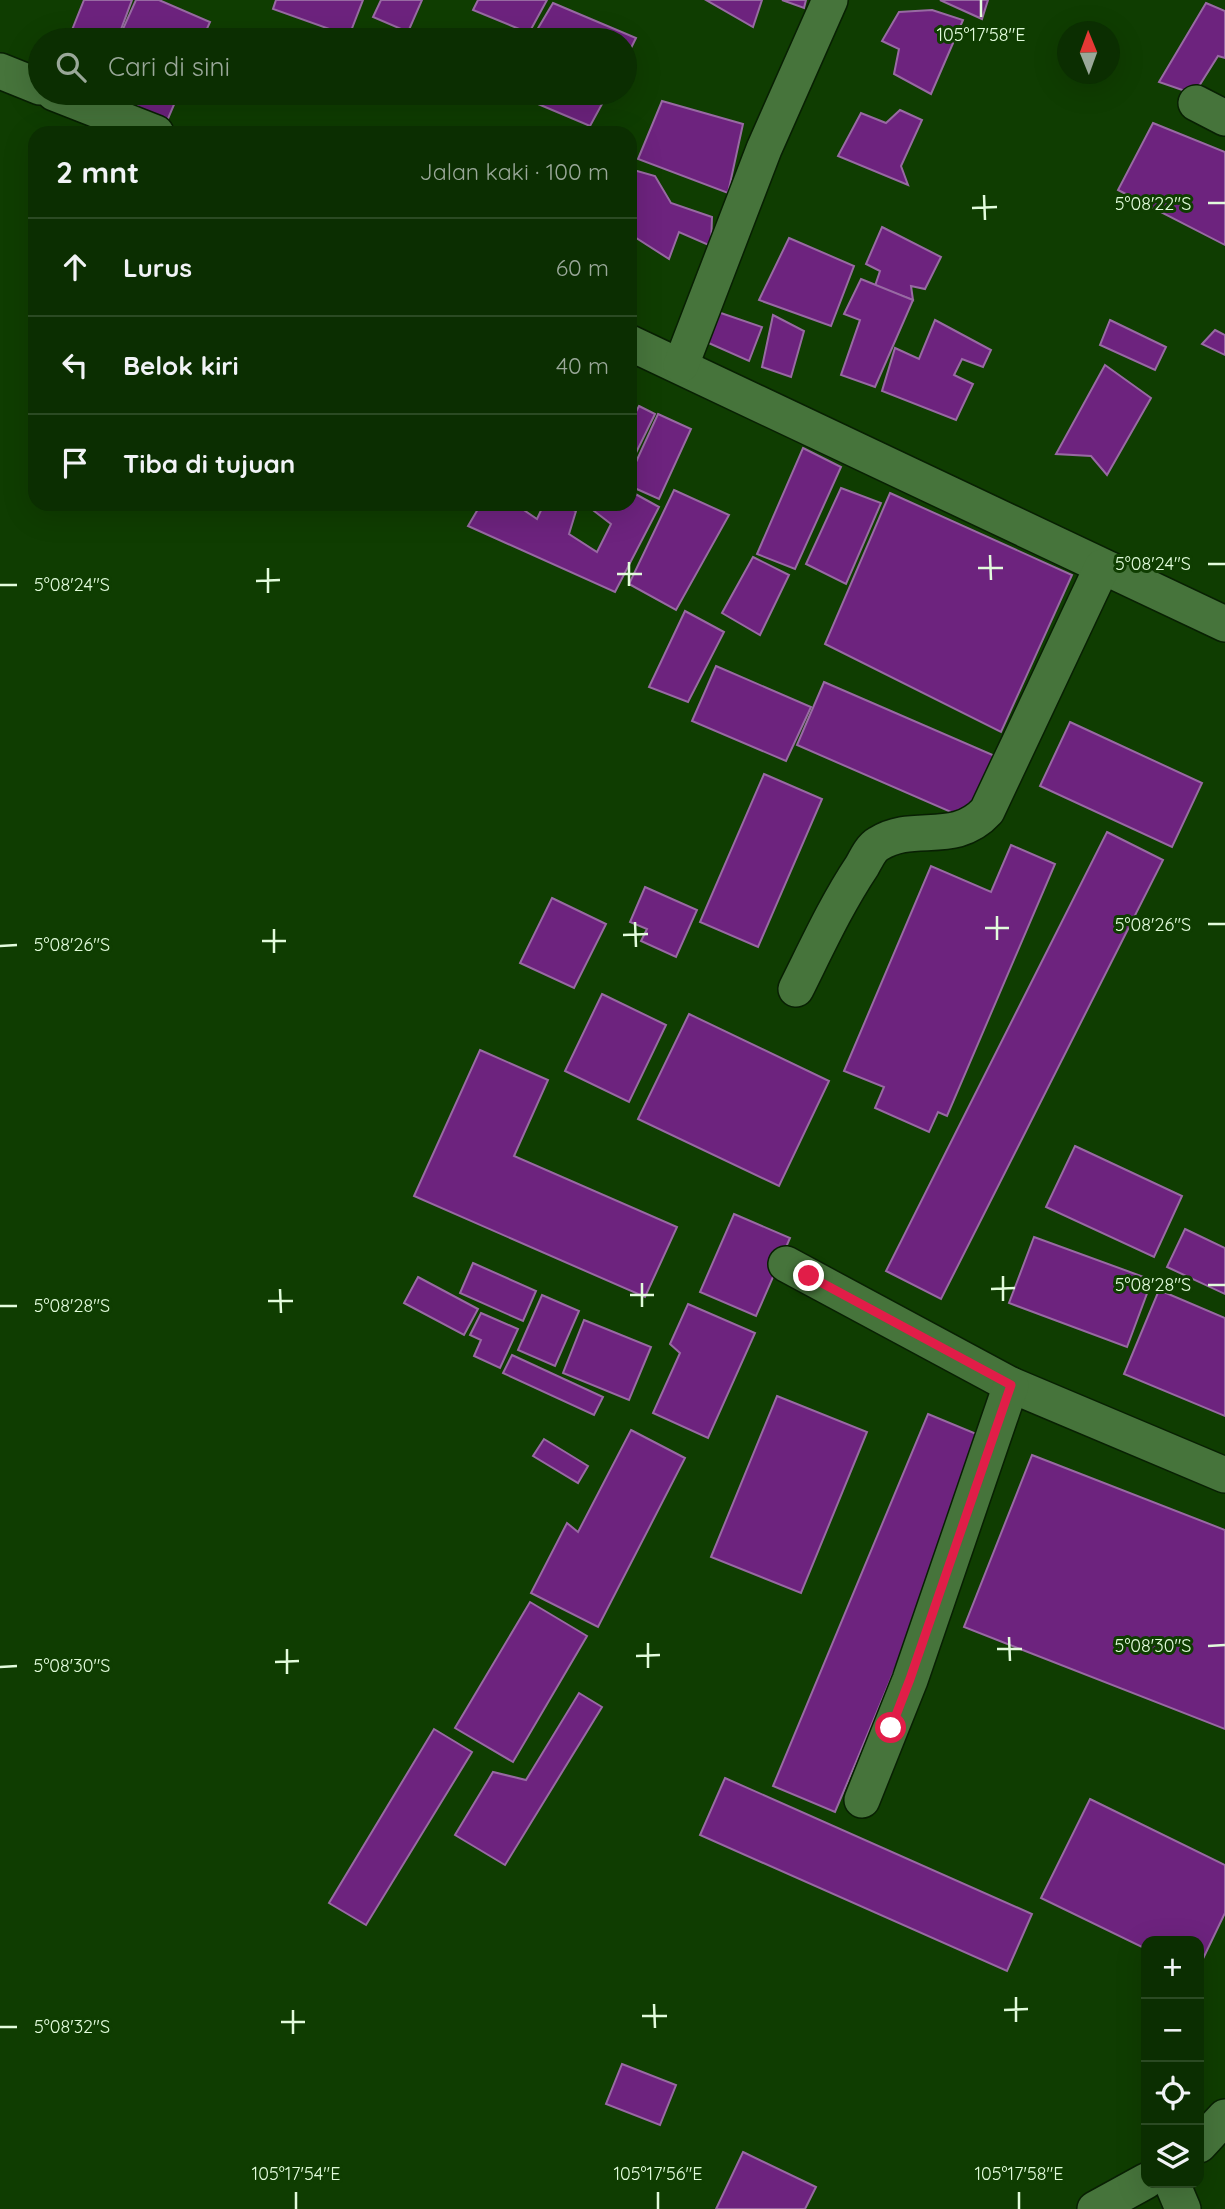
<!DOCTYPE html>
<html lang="id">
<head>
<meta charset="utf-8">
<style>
  body { margin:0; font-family:Quicksand,sans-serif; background:#193a10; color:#f1f3f6 }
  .controls { position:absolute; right:21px; bottom:21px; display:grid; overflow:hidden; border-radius:14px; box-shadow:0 7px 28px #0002 }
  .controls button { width:63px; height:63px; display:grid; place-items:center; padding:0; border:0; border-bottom:2px solid #2b4a23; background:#0b2e01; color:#f1f3f6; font:35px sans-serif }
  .compass { position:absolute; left:1057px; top:21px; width:63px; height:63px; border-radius:50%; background:#0b2e01; box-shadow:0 7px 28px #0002; rotate:359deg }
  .stop { position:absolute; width:21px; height:21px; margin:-16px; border:5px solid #e11d48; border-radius:50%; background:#fff }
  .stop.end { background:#e11d48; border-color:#fff; box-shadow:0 2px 7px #0008 }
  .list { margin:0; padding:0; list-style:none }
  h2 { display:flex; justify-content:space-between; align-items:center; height:91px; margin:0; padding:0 28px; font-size:30px }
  h2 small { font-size:23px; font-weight:400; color:#9aa899 }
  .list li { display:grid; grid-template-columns:46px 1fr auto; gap:21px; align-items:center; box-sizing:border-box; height:98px; padding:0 28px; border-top:2px solid #2b4a23 }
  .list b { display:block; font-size:26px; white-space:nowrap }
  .list em { font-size:23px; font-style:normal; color:#9aa899 }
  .icon { flex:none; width:38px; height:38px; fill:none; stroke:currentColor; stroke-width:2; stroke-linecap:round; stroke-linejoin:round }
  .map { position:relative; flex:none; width:1225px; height:2209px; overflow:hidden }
  .search { position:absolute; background:#0b2e01; box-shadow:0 7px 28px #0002; left:28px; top:28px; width:609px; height:77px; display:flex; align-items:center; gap:18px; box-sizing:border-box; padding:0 24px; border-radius:38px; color:#9aa899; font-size:26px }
  .panel { position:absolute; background:#0b2e01; box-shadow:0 7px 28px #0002; left:28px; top:126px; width:609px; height:385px; border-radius:21px }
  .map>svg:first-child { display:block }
  .building { fill:#6d237e; stroke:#986aa3; stroke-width:2 }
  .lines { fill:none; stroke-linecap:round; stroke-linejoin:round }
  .street-casing { stroke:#082003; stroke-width:38 }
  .street { stroke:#46743b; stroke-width:35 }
  .route { stroke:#e11d48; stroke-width:9 }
  .ticks { fill:none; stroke:#e2fcdc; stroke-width:2.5 }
  .ticks-label { font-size:18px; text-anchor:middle; fill:#e2fcdc; stroke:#0f3d01; stroke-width:6; stroke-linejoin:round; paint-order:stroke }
</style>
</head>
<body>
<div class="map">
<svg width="1225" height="2209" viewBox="0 0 1225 2209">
  <rect width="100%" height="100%" fill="#0f3d01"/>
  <!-- building -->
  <g class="building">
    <path d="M84,0H132L117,40H68Z"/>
    <path d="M136,0H159L210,22L202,40H118Z"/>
    <path d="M276,0H363L349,36L273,9Z"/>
    <path d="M381,0H422L408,32L373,17Z"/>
    <path d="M478,0H547L529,33L473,10Z"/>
    <path d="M706,0H762L753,27Z"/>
    <path d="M782,0H806L804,8Z"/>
    <path d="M940,0H988L982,19Z"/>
    <path d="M553,3L636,38L625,60V40H531Z"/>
    <path d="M1206,3L1225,11V58L1218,56L1194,94L1159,82Z"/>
    <path d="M932,10L963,20L931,94L894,74L899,49L882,41L899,12Z"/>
    <path d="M113,93H179L164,128L133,115L141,97L135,95L129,108L110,99Z"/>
    <path d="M512,93H608L590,126Z"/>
    <path d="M662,101L743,124L728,193L638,159Z"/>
    <path d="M900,110L922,120L901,166L908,185L838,156L861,113L886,123Z"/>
    <path d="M1153,123L1225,152V245L1118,190Z"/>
    <path d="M630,169L655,176L671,203L712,217L711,246L679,232L669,259L630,234Z"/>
    <path d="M882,227L941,257L925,289L911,286L913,300L875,286L880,271L866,264Z"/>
    <path d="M789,238L854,266L831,326L759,300Z"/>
    <path d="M861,279L913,300L875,387L841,375L860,320L844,314Z"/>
    <path d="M715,311L762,327L749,361L704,341Z"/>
    <path d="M773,315L804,331L791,377L762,367Z"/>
    <path d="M935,320L991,350L983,367L962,359L954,375L973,384L956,420L882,391L895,348L919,359Z"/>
    <path d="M1110,320L1166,347L1155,370L1100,345Z"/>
    <path d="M1215,330L1225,335V355L1202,344Z"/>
    <path d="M1105,365L1151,398L1107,475L1091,456L1056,454Z"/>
    <path d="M639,406L655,414L630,465V423Z"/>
    <path d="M658,414L691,429L659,499L630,486V475Z"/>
    <path d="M803,448L841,467L795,569L757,554Z"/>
    <path d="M841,488L881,503L846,584L806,564Z"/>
    <path d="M674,490L729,515L676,610L629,584Z"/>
    <path d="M630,491L659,507L615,592L468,526L481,504H515L537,519L544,504H558L576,511L569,534L597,552L611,524L585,504H630Z"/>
    <path d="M890,493L1072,575L1001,732L825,644Z"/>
    <path d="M753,557L789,575L760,635L722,613Z"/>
    <path d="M685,611L724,632L688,702L649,687Z"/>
    <path d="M716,666L811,707L786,761L692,721Z"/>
    <path d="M824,682L995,756L967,819L797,745Z"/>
    <path d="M1070,722L1202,783L1172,847L1040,786Z"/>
    <path d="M764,774L822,799L758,947L700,922Z"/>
    <path d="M1107,832L1163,860L941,1299L886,1271Z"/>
    <path d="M1011,845L1055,864L947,1116L938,1112L929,1132L875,1108L884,1087L844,1071L931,866L991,892Z"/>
    <path d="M645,887L697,910L676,957L641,941L647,929L630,922Z"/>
    <path d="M552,898L606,924L574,988L520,963Z"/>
    <path d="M602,994L666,1025L629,1102L565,1071Z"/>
    <path d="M689,1014L829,1081L779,1186L638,1119Z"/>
    <path d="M480,1050L548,1080L514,1156L677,1227L645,1297L414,1196Z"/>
    <path d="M1075,1146L1182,1196L1154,1257L1046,1207Z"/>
    <path d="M734,1214L790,1238L756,1316L700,1292Z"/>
    <path d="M1185,1229L1225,1248V1294L1167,1267Z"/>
    <path d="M1034,1237L1152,1280L1127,1347L1009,1303Z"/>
    <path d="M473,1263L536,1291L523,1321L460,1293Z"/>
    <path d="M418,1277L478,1309L464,1335L404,1303Z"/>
    <path d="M1159,1290L1225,1318V1416L1124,1374Z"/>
    <path d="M542,1295L579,1311L555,1366L518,1350Z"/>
    <path d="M688,1304L755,1333L708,1438L653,1413L680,1353L670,1344Z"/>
    <path d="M481,1313L518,1329L500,1368L474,1356L481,1340L470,1335Z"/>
    <path d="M584,1320L651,1347L629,1400L563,1373Z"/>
    <path d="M512,1355L603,1397L594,1415L503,1373Z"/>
    <path d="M777,1396L867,1432L801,1593L711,1557Z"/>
    <path d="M928,1414L991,1440L835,1812L773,1786Z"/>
    <path d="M631,1430L685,1458L598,1627L531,1593L567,1523L578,1532Z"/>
    <path d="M544,1439L588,1466L578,1483L533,1456Z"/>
    <path d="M1032,1455L1225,1530V1729L964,1627Z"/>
    <path d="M530,1602L587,1636L513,1762L455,1728Z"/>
    <path d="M579,1693L602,1707L505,1865L455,1835L493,1772L526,1780Z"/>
    <path d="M434,1729L472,1752L366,1925L329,1903Z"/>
    <path d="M725,1778L1032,1914L1007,1971L700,1835Z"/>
    <path d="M1090,1799L1225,1865V1913L1199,1967V1941H1146V1949L1041,1898Z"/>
    <path d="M622,2064L676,2085L660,2125L606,2104Z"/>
    <path d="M743,2152L816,2187L805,2209H716Z"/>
  </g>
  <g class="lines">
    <defs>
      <g id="street">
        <path d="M0,71L40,87"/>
        <path d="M54,93L156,133"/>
        <path d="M1196,103L1225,118"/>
        <path d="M630,343L1225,624"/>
        <path d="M681,365L764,149L830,0"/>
        <path d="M796,989C817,947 836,905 862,866C866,859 871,848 878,844C914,821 954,847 987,811L1102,567"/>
        <path d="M786,1264L1011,1385L1225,1475"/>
        <path d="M862,1800L910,1680L1011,1385"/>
        <path d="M1199,2145L1225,2117"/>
        <path d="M1172,2183L1183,2209"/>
        <path d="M1095,2209L1146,2181"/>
      </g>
    </defs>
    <!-- street casing -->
    <use href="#street" class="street-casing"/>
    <!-- street -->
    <use href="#street" class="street"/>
  </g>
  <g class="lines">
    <!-- route -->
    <path class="route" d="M809,1276L1011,1385L910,1679L891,1728"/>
  </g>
  <!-- ticks -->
  <path class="ticks" d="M981,0V17M984,195L985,220M1208,203H1225M972,208L997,207M990,555L991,580M629,562V586M1208,564H1225M268,568V593M978,568H1003M617,574H642M256,581L280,580M0,585H17M997,916V940M635,922L636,947M1208,924H1225M985,928H1009M274,929V953M623,935L648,934M262,941H286M0,946L17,945M1003,1276V1301M642,1283V1307M1208,1285H1225M280,1289L281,1313M991,1289L1015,1288M630,1295H654M268,1301H293M0,1306H17M1009,1637L1010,1661M648,1643V1668M1208,1646L1225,1645M287,1649V1674M997,1649H1022M636,1656L660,1655M275,1662L299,1661M0,1667L17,1666M1016,1997V2022M654,2004L655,2028M293,2010V2034M1004,2010L1028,2009M642,2016H667M281,2022H305M0,2027H17M296,2192V2209M658,2192V2209M1019,2192V2209"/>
  <g class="ticks-label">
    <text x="981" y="41">105°17'58"E</text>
    <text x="1153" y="210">5°08'22"S</text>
    <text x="1153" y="570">5°08'24"S</text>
    <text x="72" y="591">5°08'24"S</text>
    <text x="1153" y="931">5°08'26"S</text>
    <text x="72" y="951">5°08'26"S</text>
    <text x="1153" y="1291">5°08'28"S</text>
    <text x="72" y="1312">5°08'28"S</text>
    <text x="1153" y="1652">5°08'30"S</text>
    <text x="72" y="1672">5°08'30"S</text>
    <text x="72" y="2033">5°08'32"S</text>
    <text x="296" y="2180">105°17'54"E</text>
    <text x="658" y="2180">105°17'56"E</text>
    <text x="1019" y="2180">105°17'58"E</text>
  </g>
</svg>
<div class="controls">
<button>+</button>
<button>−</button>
<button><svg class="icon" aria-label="locate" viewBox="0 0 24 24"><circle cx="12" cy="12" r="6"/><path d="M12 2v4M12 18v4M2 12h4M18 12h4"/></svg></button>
<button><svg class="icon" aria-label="layers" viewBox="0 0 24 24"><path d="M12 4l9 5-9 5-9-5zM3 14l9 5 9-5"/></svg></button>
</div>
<svg class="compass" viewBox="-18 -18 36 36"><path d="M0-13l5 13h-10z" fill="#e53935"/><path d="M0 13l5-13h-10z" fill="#9aa899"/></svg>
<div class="stop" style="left:891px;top:1728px"></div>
<div class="stop end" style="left:809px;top:1276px"></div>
<div class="search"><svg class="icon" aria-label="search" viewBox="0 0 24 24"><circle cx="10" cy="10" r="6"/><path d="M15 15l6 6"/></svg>Cari di sini</div>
<section class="panel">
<h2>2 mnt<small>Jalan kaki · 100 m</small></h2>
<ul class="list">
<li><svg class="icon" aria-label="ahead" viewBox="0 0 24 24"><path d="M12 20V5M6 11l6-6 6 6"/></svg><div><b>Lurus</b></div><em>60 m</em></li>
<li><svg class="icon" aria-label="left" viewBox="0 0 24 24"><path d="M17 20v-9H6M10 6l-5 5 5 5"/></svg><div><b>Belok kiri</b></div><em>40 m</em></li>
<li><svg class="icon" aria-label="arrive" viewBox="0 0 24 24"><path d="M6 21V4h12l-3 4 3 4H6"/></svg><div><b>Tiba di tujuan</b></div></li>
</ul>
</section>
</div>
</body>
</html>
